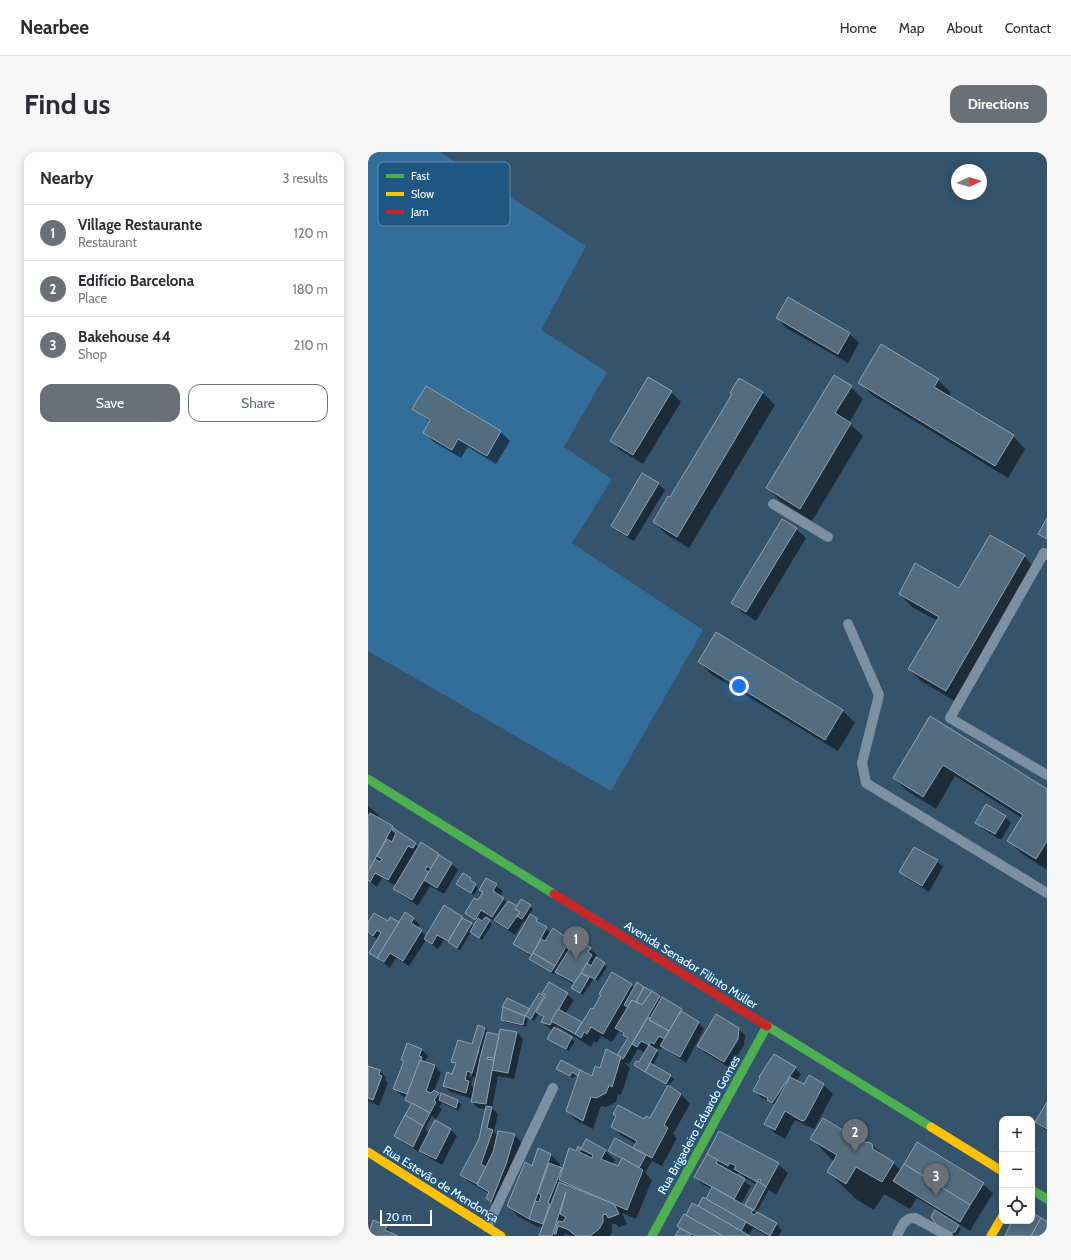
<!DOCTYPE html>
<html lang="en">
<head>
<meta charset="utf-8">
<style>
  body { margin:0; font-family:Cabin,sans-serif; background:#f7f7f7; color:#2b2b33 }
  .controls { position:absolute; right:12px; bottom:12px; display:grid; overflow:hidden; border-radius:8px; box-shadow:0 2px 10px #0003 }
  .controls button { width:36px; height:36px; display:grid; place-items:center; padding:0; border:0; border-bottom:1px solid #e1e1e2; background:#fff; color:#2b2b33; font:20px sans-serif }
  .compass { position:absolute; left:583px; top:12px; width:36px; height:36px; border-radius:50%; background:#fff; box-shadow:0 2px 10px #0003; rotate:86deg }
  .scale { position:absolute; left:12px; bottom:10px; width:52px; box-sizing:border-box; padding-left:4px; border:2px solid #fff; border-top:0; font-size:11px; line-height:14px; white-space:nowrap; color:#fff; -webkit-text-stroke:3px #1f5783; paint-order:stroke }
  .you { position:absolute; left:371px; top:534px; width:14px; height:14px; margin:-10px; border:3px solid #fff; border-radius:50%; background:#1a73e8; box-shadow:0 0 0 6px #1a73e833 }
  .badge { display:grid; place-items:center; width:26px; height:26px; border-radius:50%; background:#6a6f78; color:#fff; font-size:13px; font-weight:700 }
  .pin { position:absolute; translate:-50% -33px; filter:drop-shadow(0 1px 2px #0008) }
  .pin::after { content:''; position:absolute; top:21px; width:14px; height:12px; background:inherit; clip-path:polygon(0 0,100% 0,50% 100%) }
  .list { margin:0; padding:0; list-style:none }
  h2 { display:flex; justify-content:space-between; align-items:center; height:52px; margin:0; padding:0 16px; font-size:17px }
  h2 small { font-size:13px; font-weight:400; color:#7c7c81 }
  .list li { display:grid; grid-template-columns:26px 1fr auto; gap:12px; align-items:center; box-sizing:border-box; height:56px; padding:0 16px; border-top:1px solid #e1e1e2 }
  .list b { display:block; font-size:15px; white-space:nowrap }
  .list p { margin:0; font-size:13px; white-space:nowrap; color:#7c7c81 }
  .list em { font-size:13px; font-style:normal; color:#7c7c81 }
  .actions { display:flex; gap:8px; padding:12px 16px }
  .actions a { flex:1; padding:9px 0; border:1px solid #6a6f78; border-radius:12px; text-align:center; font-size:14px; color:#6a6f78 }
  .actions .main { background:#6a6f78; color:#fff }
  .icon { flex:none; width:22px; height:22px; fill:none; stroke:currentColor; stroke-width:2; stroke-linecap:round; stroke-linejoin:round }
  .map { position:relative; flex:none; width:679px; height:1084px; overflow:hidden; border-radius:12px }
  header { display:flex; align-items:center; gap:24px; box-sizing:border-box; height:56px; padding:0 20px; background:#fff; border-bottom:1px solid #e1e1e2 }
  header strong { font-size:19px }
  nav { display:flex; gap:22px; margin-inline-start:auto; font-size:14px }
  .intro { display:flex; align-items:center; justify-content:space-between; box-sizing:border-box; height:96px; padding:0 24px }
  h1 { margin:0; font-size:28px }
  .button { padding:10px 18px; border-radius:12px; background:#6a6f78; color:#fff; font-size:14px; font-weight:700 }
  main { display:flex; gap:24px; padding:0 24px }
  aside { flex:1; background:#fff; border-radius:12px; box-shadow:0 2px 10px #0003 }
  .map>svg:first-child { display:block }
  .green { fill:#336d9a }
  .shadow { fill:#0007; fill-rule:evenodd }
  .building { fill:#536c7f; stroke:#8fa2b1 }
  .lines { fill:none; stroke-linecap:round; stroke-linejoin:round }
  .lane { stroke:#7c90a2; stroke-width:10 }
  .fast { stroke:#4caf50; stroke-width:9 }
  .slow { stroke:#ffc107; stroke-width:9 }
  .jam { stroke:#c62828; stroke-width:9 }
  .labels { text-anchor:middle; stroke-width:3; stroke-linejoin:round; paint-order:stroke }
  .street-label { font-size:12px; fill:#fff; stroke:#1f5783 }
  .key { fill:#1f5783; stroke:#6289a8; stroke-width:1 }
  .key-label { font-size:11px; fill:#fff }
</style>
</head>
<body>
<header>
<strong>Nearbee</strong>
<nav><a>Home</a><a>Map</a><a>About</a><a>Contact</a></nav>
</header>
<div class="intro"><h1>Find us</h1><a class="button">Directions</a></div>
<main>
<aside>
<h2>Nearby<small>3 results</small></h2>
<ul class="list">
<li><span class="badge">1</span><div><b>Village Restaurante</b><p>Restaurant</p></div><em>120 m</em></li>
<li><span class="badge">2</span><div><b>Edifício Barcelona</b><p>Place</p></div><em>180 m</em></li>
<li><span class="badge">3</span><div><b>Bakehouse 44</b><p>Shop</p></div><em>210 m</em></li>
</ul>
<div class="actions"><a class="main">Save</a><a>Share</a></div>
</aside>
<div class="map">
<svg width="679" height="1084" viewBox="0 0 679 1084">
  <rect width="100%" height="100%" fill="#35546c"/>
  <!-- green -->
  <path class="green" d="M0,0H72L218,94L173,178L239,220L196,295L244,327L204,391L335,478L243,639L0,499Z"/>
  <!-- shadow -->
  <g class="shadow">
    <path d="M420,146L482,182L491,191L480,211L418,176L409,166Z"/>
    <path d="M513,193L570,228L583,241L580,245L645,284L657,297L640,326L504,243L491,230Z"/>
    <path d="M371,227L395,241L407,253L321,396L298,382L286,370L303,347L365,243Z"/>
    <path d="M483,235L495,247L481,271L495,284L444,369L412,349L399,336Z"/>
    <path d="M303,240L313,250L275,312L252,298L243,289Z"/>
    <path d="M46,257L132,279L142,289L128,312L100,295L93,306L66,290L56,281L62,270Z"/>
    <path d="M290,332L297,338L266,389L250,380L244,373Z"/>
    <path d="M428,377L438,386L388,469L374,460L365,451Z"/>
    <path d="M656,404L668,417L590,551L553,529L541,517L570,469L544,455L532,442L591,438Z"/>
    <path d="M348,482L475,559L487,571L470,599L343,522L331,510Z"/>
    <path d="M563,566L679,638V718L653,701L641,689L654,666L587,624L568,657L538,638L526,626Z"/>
    <path d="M0,654L11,663L9,666L24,675L51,695L53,692L84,712L90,718L76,742L62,734L50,754L33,743L27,737L28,734L14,726L9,735L0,728Z"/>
    <path d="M637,665L643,671L633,688L615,677L609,671Z"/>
    <path d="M569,709L575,715L561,740L539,726L532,720Z"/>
    <path d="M95,722L103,727L110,736L106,743L89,732Z"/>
    <path d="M119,727L135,739L132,744L140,751L148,755L162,754L165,757L161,763L183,781L201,788L205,792L207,789L222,797L229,803L227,806L239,815L230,829L226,826L215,843L205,836L207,833L194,826L188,820L186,822L165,810L163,807L164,805L146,792L159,770L156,769L147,783L119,764L118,766L124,772L114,788L103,780L92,798L76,788L70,797L58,788L41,814L28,806L22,816L2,801L10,788L0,781V772H31L45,766L52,773L49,776L58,784L94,766L106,774L109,770L98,761L110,749L115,741L112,738Z"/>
    <path d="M182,831L199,842L206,848L197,862L214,872L225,859L263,833L267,836L269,832L330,870L336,877L318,911L294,895L293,898L289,896L288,899L291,902L285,913L306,927L300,935L313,942L322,952L305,982L309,986L294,1014L284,1009L277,1021L284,1028L268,1067L254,1061L259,1072L251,1075L248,1072H244V1080L242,1084H203L197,1081L196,1084H172L175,1075L171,1074V1076L150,1064L140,1054L164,1015L171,997L183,1003L192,1012L191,1016L196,1018L208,1000L214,998L218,989L237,999L247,1008L244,1013L250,1015L254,1008L241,999L265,997L268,992L254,984L244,974L282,967L300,934L267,913L271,912L277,901L270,897L261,912L256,910L262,916L253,943L250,942L248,950L238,955L233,954L225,977L209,969L199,959L210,924L208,923L205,926L192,919L189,916L193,909L225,925L250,905L260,887L251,879L244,890L233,884L229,891L226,889L223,895L189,874L188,877L207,889L201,899L180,887L185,878L181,876L175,870V866L171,861L166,869L160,866L158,875L137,870L134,867L162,858L171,842L178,846L179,844L175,841Z"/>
    <path d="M117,876L122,882L131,884L149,880L155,887L146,927L130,924L124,956L130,962L126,980L130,984L131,980L147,983L153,990L144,1019L126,1052L119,1045L121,1042L100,1029L93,1022L112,987L118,957L110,956L104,950L105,947L83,940L76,934L85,923L88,913L85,910L105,893ZM109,898H112L103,926L101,925ZM120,904L128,905L127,909L119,908ZM105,925L109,926L107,937L103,933Z"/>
    <path d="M370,877L377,883L376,893L362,916L336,900L330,894Z"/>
    <path d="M53,897L60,904L57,910L67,914L73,921L66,939L73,945L74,943L93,952L91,959L74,951L71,955L74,957L68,967L64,964L57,977L61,981L67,970L83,978L89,984L74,1013L34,990L27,983L44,953L39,948V946L33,943L26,937L37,910L34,908Z"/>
    <path d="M0,915L12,919L18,926L17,928L20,931L11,954L0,949Z"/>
    <path d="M427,916L433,922L429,929L436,933H455L465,942L446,977L427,968L417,987L407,981L397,971L407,953L392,945L386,938Z"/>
    <path d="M679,952V979L668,970Z"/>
    <path d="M484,981L498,992L504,993L533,1018L615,1032L625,1041L602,1079L587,1070L593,1077L590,1083H584L565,1065L569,1058L549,1046L542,1057L516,1042L506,1058L488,1047L460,1020L466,1010L444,987Z"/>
    <path d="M341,1003L410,1012L420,1021L408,1043L401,1038L389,1059L378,1053L389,1033L377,1026L371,1020L369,1024L383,1034L373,1052L408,1072L414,1078L411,1084H399L385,1076L380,1084H309L322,1066L319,1063L334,1057L344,1037L334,1032L327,1025Z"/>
    <path d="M6,1069L18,1075L27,1084H0Z"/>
  </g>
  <!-- building -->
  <g class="building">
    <path d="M420,145L482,181L470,202L408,166Z"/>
    <path d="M513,192L571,227L566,235L646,283L627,314L490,231Z"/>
    <path d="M466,223L484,234L467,261L483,271L432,357L398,336Z"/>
    <path d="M280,225L304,239L265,303L242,289Z"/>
    <path d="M371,226L395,240L309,385L285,370L300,344L302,345L364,242L362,241Z"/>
    <path d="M58,234L133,279L119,304L90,287L84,298L55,281L62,268L44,257Z"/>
    <path d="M274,321L291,331L259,384L243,374Z"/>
    <path d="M679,366V387L670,382Z"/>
    <path d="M414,367L429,376L378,460L363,451Z"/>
    <path d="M622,383L657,403L578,539L540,517L571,465L531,442L547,411L591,436Z"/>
    <path d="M348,480L475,558L457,588L330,510Z"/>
    <path d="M562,564L679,637V689L668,707L639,689L655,663L575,613L555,645L525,626Z"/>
    <path d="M618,652L638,664L627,682L607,671Z"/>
    <path d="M2,661L25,674L1,718L0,664Z"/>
    <path d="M25,676L48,691L45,696L40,694L20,728L7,721L2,730L0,728V720L7,707L12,710L14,707L9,704L19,687L24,690L28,681L24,678Z"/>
    <path d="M53,690L71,702L63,717L59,714L57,718L61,720L44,748L25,737Z"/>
    <path d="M546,695L570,708L554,734L531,720Z"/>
    <path d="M71,703L84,711L69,736L56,728Z"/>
    <path d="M95,721L103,726L102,728L108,732L103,741L88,732Z"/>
    <path d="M118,726L129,732L125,739L136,746L124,765L113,758L107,768L97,761L106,746L110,748L115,740L111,738Z"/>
    <path d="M153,747L163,753L154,767L149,764L152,760L147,757Z"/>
    <path d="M140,749L149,754L147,757L152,760L140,777L126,768Z"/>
    <path d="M76,753L95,765L80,789L69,783L64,792L56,787Z"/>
    <path d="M37,760L46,766L43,771L54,778L35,809L22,801L16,810L9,806Z"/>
    <path d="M6,761L20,769L22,765L31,770L9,806L1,801L13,781L9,778L5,784L0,780V770Z"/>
    <path d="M162,762L170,767L168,769L179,775L164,803L145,792Z"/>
    <path d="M117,765L122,768L111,786L102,780L110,766L114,769Z"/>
    <path d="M94,766L104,771L89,796L80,790Z"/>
    <path d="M185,776L202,788L187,814L165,801L173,787L177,789Z"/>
    <path d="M207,788L223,796L220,800L224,803L207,831L187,820Z"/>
    <path d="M165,801L187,814L183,820L161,807Z"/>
    <path d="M228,805L237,811L227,827L213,821L219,811L223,814Z"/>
    <path d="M244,820L264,832L235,882L223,875L219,882L216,880L213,886L207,882L223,856L225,857L233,843L231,842Z"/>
    <path d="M213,821L221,826L212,841L203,836Z"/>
    <path d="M181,830L200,841L182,873L173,870L176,865L168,860L178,843L174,841Z"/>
    <path d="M269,830L276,835L268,850L264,848L260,855L256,853Z"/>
    <path d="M276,835L284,839L274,853L268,850Z"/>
    <path d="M284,839L292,844L255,907L249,903L260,886L255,883L256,881L247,876L264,848L274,853Z"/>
    <path d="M171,841L176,844L163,867L157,864Z"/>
    <path d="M294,845L314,857L301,879L281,868Z"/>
    <path d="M139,846L162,857L157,864L134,855Z"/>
    <path d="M135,855L157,864L155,873L133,868Z"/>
    <path d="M190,857L214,870L207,882L183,869Z"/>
    <path d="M313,859L331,870L312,905L292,894Z"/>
    <path d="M348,862L371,876L370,887L356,910L329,894Z"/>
    <path d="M280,865L282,866L281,868L301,879L296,887L291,884L286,892L283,890L281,893L273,889L269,895L264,892Z"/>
    <path d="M110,873L117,876L104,921L99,919L97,928L101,929L98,941L75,934L79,920L84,922L88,911L83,910L90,888L104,892Z"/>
    <path d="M186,875L204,885L198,897L179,887Z"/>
    <path d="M132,877L149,880L140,921L124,918Z"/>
    <path d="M119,880L131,883L126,906L119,905V907L126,908L118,952L103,950L112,906Z"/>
    <path d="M39,891L54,897L51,904L54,905L39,942L25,937L36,909L33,908Z"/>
    <path d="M281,893L289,898L277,920L266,913L268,909L271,910Z"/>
    <path d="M238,897L253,905L244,935L241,933L238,941L228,946L223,945L215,969L198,959L212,918L224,924L227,914L232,916Z"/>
    <path d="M406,902L428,915L404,951L399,948L400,946L385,939L392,926L391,925Z"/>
    <path d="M52,908L67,913L58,939L63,941L66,938L71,941L66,948L68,950L62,961L37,948Z"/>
    <path d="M193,908L212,918L210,924L204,920L202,924L188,917Z"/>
    <path d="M282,911L303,923L298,932L277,920Z"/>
    <path d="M0,914L12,918L11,923L14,924L5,948L0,946Z"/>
    <path d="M441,923L456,932L437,968L434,969L417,959L407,978L396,972L422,925L436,932Z"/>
    <path d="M300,933L313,942L296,973L300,976L284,1006L265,996L269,989L243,975L248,964L245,962L250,953L276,967L278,964L282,966Z"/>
    <path d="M73,941L90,948L88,956L71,948Z"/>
    <path d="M679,950V977L667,970Z"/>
    <path d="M44,951L62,961L55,974L37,963Z"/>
    <path d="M118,954L124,955L119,976L125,978L113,1012L118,1015L109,1032L92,1023L111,987Z"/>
    <path d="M37,963L55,974L45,995L26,984Z"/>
    <path d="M455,966L478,980L482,978L485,980V983L498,991L500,990L504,992L505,997L526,1010L514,1030L488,1015L478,1032L459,1020L469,1003L442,987Z"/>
    <path d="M67,968L83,977L68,1007L51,999Z"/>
    <path d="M130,979L147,982L138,1012L123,1050L118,1046L121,1040L109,1033L125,1000Z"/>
    <path d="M351,979L411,1011L398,1035L391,1031L393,1028L391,1027L389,1030L366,1017L368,1014L362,1011L360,1014L339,1002Z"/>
    <path d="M247,986L278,1003L271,1016L240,999Z"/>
    <path d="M218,987L238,998L233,1007L250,1014L254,1006L275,1018L259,1058L191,1028L201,996L208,999L210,994L213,996L211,1000L224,1006L225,1003L213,997Z"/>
    <path d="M549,990L616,1031L602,1053L536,1012Z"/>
    <path d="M170,996L183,1002L161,1067L139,1054L157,1010L164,1014Z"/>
    <path d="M339,1002L350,1008L348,1011L377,1027L366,1047L326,1025Z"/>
    <path d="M181,1011L194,1016L180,1051L182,1052L175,1072L161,1067L167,1049L171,1050L173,1043L170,1041Z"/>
    <path d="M536,1012L602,1053L592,1070L525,1029Z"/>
    <path d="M390,1029L398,1035L386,1058L377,1053Z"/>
    <path d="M191,1030L246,1052L251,1062L240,1066L238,1062L235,1063V1070L231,1077L222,1084H208L199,1077L190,1074L188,1082H186L190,1069L195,1070L198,1065L192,1062L198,1040L184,1084H171Z"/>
    <path d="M344,1035L385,1058L383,1061L387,1063L389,1060L409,1071L402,1084L338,1047Z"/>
    <path d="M335,1045L378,1070L373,1079L330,1054Z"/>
    <path d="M324,1051L330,1054L382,1084H355L326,1068L318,1063Z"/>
    <path d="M567,1058L591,1073L587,1080L580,1081L570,1075L563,1065Z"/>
    <path d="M664,1060L673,1066L663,1084H637L644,1069H664Z"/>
    <path d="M316,1062L326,1068L355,1084H327L312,1076L309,1074Z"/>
    <path d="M673,1066L679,1069V1084H663Z"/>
    <path d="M5,1068L19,1074L17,1078L30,1084H0Z"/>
    <path d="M312,1076L323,1082L322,1084H307Z"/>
  </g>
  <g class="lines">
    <!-- lane -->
    <g class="lane">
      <path d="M405,352L460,385"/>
      <path d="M679,403L676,401L582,566L679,623"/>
      <path d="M480,472L511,543L494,611L498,631L679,741"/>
      <path d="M119,1075L185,936"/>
      <path d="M529,1084C533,1076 536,1065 547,1066L580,1084"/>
    </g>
    <!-- fast -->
    <g class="fast">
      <path d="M0,627L186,742"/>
      <path d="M399,874L563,975"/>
      <path d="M664,1038L679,1047"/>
      <path d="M284,1084L399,874"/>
    </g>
    <!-- slow -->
    <g class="slow">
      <path d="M563,975L634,1019"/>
      <path d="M0,1000L133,1084"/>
      <path d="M623,1084L634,1065"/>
    </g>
    <!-- jam -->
    <path class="jam" d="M186,742L399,874"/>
  </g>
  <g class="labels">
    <!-- street labels -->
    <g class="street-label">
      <text transform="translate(323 813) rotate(32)" y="4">Avenida Senador Filinto Müller</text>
      <text transform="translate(331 973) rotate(-61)" y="4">Rua Brigadeiro Eduardo Gomes</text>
      <text transform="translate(73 1032) rotate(32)" y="4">Rua Estevão de Mendonça</text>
    </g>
  </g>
  <!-- legend -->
  <rect x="10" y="10" width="132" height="64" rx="6" class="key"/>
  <rect x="18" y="22" width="18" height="4" fill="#4caf50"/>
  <rect x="18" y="40" width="18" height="4" fill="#ffc107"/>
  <rect x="18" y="58" width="18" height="4" fill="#c62828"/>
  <g class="key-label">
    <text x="43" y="28">Fast</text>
    <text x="43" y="46">Slow</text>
    <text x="43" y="64">Jam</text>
  </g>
</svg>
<div class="controls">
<button>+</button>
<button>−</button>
<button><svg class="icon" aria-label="locate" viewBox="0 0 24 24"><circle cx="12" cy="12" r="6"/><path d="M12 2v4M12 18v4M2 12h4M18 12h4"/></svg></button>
</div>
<svg class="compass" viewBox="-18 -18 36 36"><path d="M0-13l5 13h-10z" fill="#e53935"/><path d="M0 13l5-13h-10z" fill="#7c7c81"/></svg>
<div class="scale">20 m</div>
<div class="you"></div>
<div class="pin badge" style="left:208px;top:807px">1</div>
<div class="pin badge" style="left:487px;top:1000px">2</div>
<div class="pin badge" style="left:568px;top:1044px">3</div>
</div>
</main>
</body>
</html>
